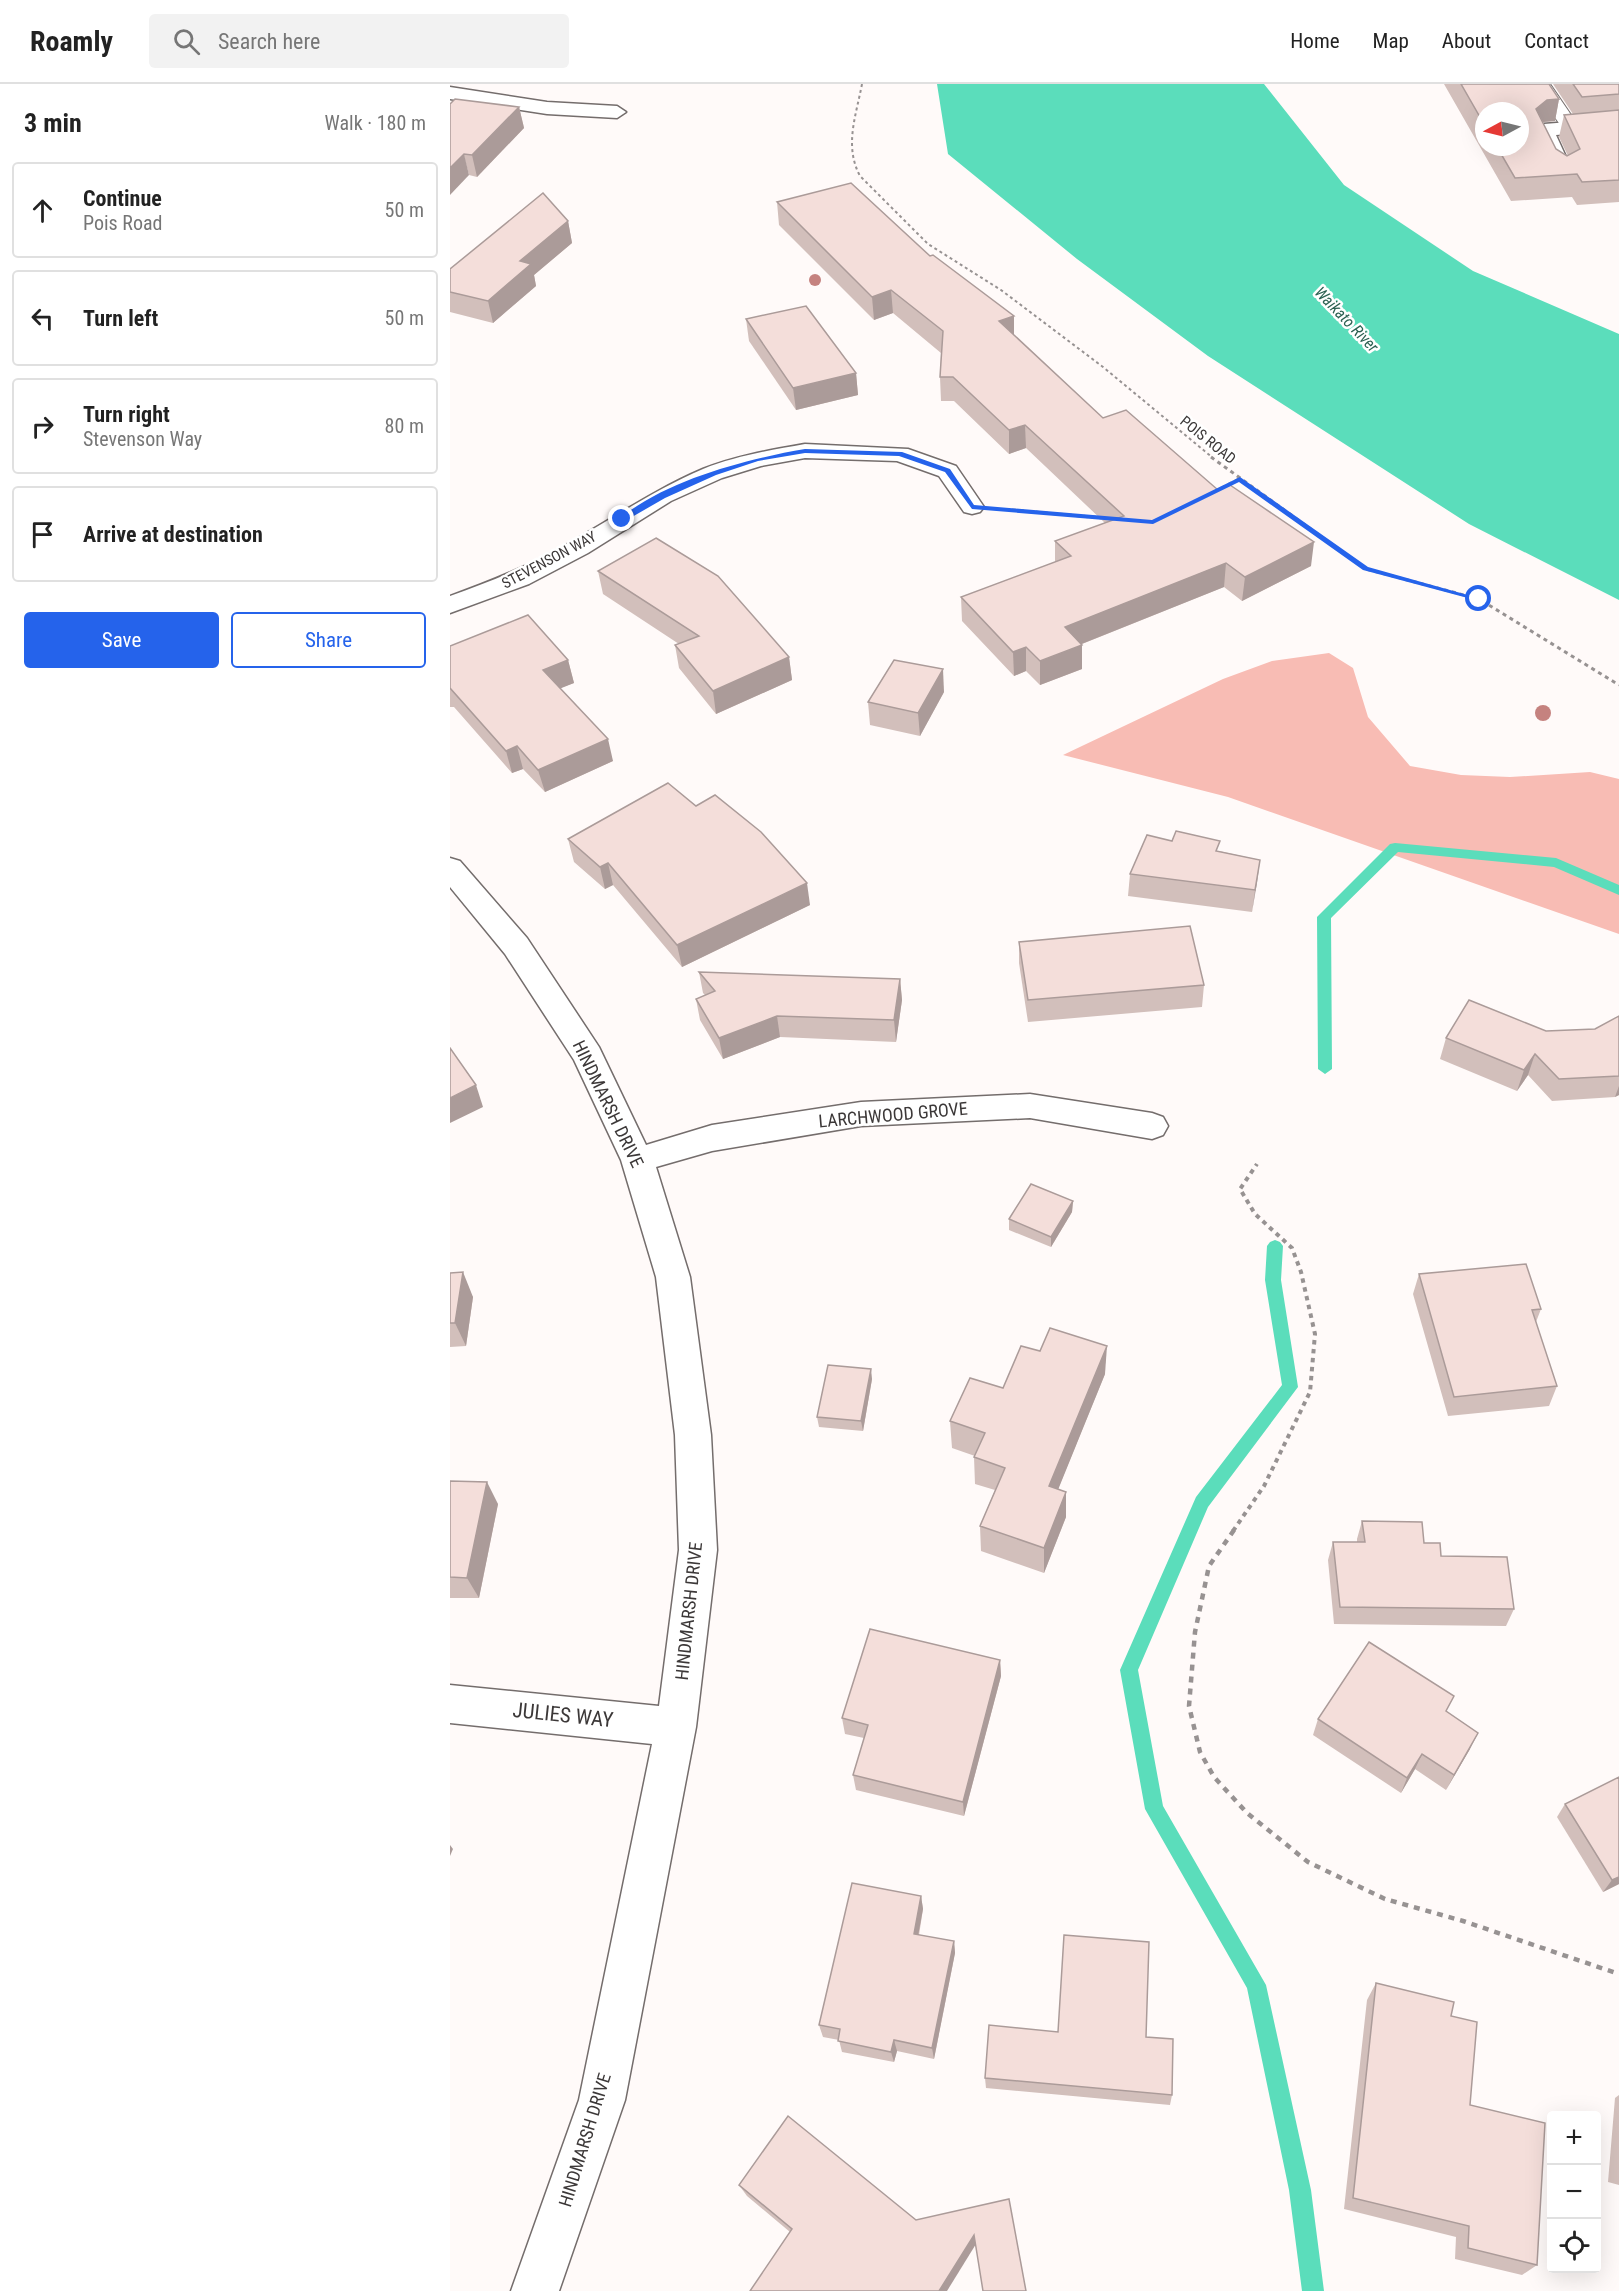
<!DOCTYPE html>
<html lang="en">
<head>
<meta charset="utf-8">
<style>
  body { margin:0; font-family:"Roboto Condensed",sans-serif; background:#f2f2f2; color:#222 }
  .controls { position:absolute; right:18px; bottom:18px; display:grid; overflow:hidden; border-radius:6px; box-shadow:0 6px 24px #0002 }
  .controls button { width:54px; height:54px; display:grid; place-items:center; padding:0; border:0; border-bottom:2px solid #e0e0e0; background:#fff; color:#222; font:30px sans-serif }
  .compass { position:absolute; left:1025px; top:18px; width:54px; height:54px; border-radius:50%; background:#fff; box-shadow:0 6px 24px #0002; rotate:263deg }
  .stop { position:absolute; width:18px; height:18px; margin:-14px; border:4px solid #2563eb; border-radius:50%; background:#fff }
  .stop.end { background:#2563eb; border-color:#fff; box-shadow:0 2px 6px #0008 }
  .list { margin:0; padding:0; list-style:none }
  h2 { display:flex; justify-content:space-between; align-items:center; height:78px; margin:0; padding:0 24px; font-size:26px }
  h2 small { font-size:20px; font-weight:400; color:#767676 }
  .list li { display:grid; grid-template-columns:39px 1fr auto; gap:18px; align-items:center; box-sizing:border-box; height:96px; margin:0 12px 12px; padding:0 12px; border:2px solid #e0e0e0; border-radius:6px }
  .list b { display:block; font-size:22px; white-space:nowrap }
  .list p { margin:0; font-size:20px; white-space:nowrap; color:#767676 }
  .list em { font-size:20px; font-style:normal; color:#767676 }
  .actions { display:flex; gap:12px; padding:18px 24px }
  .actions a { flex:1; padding:14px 0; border:2px solid #2563eb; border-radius:6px; text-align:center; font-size:21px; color:#2563eb }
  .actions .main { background:#2563eb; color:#fff }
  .icon { flex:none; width:33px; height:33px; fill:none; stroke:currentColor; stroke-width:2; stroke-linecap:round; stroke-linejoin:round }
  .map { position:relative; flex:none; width:1169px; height:2207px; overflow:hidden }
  header { display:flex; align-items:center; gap:36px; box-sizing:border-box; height:84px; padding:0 30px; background:#fff; border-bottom:2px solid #e0e0e0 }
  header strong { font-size:28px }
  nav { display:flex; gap:33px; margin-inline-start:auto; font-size:21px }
  .search { width:420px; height:54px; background:#f2f2f2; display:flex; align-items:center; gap:15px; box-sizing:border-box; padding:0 21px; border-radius:6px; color:#767676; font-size:22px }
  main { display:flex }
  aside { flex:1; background:#fff }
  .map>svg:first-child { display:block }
  .green { fill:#f8bcb4 }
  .water { fill:#5bddbb }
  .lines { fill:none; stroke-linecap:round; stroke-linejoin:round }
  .stream { fill:#5bddbb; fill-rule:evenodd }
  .lane-casing { stroke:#746d6c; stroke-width:2 }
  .street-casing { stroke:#746d6c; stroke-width:3 }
  .path-far3 { stroke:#979292; stroke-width:2; stroke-dasharray:3 3; stroke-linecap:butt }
  .path-far2 { stroke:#979292; stroke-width:3; stroke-dasharray:4 4; stroke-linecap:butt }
  .path-far1 { stroke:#979292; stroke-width:4; stroke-dasharray:4.5 4.5; stroke-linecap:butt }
  .path { stroke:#979292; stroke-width:4.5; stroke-dasharray:6 6; stroke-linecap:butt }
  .lane { fill:#fff; fill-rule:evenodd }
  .street { fill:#fff; fill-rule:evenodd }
  .tree { fill:#c5827f }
  .wall { fill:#d2bfbb; fill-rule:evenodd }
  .shaded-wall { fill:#ab9b99 }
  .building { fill:#f4deda; stroke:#ab9b99; stroke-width:1.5 }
  .route { fill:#2563eb }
  .labels { text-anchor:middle; stroke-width:5; stroke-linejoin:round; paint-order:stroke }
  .far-street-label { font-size:15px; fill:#3c3838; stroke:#fff }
  .far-water-label { font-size:16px; font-style:italic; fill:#2c6152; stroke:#fff }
  .street-label { font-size:18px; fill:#3c3838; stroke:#fff }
  .near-street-label { font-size:21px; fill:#3c3838; stroke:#fff }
</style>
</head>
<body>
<header>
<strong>Roamly</strong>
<div class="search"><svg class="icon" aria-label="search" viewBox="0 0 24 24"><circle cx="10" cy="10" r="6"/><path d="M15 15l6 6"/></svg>Search here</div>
<nav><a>Home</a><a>Map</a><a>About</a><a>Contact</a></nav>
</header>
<main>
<aside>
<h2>3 min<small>Walk · 180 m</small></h2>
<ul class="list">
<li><svg class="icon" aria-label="ahead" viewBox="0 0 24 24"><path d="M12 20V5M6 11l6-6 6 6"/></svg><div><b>Continue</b><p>Pois Road</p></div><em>50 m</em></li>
<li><svg class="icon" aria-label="left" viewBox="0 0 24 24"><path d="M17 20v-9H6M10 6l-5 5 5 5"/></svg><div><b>Turn left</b></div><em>50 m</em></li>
<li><svg class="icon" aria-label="right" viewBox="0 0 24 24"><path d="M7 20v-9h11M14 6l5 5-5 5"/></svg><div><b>Turn right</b><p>Stevenson Way</p></div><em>80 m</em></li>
<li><svg class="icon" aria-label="arrive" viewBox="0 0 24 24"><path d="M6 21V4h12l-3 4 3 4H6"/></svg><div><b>Arrive at destination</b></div></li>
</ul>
<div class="actions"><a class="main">Save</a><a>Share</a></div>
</aside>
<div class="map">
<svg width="1169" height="2207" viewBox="0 0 1169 2207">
  <rect width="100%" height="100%" fill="#fffaf9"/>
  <!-- green -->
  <path class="green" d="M879,569L903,584L918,633L960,682L1011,691L1060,693L1140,688L1169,695V850L778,713L613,671L773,595L822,577Z"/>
  <!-- water -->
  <path class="water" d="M487,0H814L894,101L1023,187L1169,250V516L1019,440L758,272L627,175L498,70Z"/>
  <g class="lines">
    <!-- stream -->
    <g class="stream">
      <path d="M945,759L1106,774L1169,801V811L1104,783L948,768L881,834L882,985L875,990L868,985L867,833L940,760Z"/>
      <path d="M825,1156L830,1158L833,1162L831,1196L848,1303L758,1423L688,1586L713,1722L816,1901L861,2106L874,2207H852L839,2106L797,1904L695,1725L670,1586L746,1413L832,1301L815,1196L817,1162L820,1158Z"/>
    </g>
    <defs>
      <path id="lane" d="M1082,0H1100L1130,44L1127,48H1115Z"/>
      <g id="street">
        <path d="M0,3L97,18L167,22L176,28L167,34L97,30L0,15Z"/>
        <path d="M1169,34V46L1106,51L1122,86L1112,92L1102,86L1084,46L1094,40Z"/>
        <path d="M355,360L458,365L506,382L534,423L530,428L522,430L514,428L489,392L447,377L355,374L311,382L272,394L221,417L138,469L79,500L0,529V512C42,497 82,481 121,458C165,433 206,405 253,385C285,372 321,366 355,360Z"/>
        <path d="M0,774L10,777L77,854L149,963L196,1061L262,1041L411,1018L580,1010L702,1029L713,1033L718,1042L713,1051L702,1055L580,1034L411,1042L262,1067L206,1083L240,1193L261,1351L267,1466L246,1643L175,2016L109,2207H61L129,2016L202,1660L0,1639V1601L209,1622L229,1466L225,1351L206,1193L171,1076L124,976L55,870L0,803Z"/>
      </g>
    </defs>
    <!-- lane casing -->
    <use href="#lane" class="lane-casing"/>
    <!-- street casing -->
    <use href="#street" class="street-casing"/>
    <!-- path-far3 -->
    <path class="path-far3" d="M412,0C406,32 394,62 410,92L478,160L551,206L653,283L763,374"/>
    <!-- path-far2 -->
    <g class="path-far2">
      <path d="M761,373L916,485L1029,515L1169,601"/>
      <path d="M764,408L789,395"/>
      <path d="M562,426L653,434"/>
    </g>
    <!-- path-far1 -->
    <path class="path-far1" d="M783,1447L814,1402L860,1308L865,1250L851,1188L842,1164L805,1130L790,1105L807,1080"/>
    <!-- path -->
    <path class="path" d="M784,1446L759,1482L745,1548L739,1622L750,1668L764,1693L797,1729L858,1778L935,1815L1013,1837L1169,1890"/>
    <!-- lane -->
    <use href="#lane" class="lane"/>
    <!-- street -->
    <use href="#street" class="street"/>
  </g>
  <!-- trees -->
  <g class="tree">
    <circle cx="365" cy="196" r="6"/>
    <circle cx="1093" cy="629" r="8"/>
  </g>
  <!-- wall -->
  <g class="wall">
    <path d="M994,0H1099L1109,15L1105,37L1093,38L1106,65L1117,72H1118L1109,53L1114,31L1123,30L1103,0H1169V118L1127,121L1122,113L1061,117ZM1034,27L1070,63H1034Z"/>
    <path d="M0,20L69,23L74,44L27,93L19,91Z"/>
    <path d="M327,118L480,172L564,232V252L653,334L768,406L861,482L792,517L774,503L632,560V585L590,601L576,587L564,592L512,537L511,513L605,478V457L655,439L576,364L559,370L504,317H491L490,293L491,269L443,229L424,236L329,141Z"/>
    <path d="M118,137L122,159L84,191L86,202L43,239L0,228V185Z"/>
    <path d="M296,235L406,289L408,311L346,326L299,257Z"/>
    <path d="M148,487L339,573L342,596L266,630L229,584L225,561L229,560L153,510Z"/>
    <path d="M0,562L118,576L124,599L110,604L163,677L95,708L73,685L62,689L4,623H0Z"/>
    <path d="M494,608L470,652L420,641L418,618Z"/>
    <path d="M118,755L360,821L232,883L163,801L155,805L124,778Z"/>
    <path d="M769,767L810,776L802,828L678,812L680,790Z"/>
    <path d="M569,858L754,901L752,923L578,938L569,879Z"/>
    <path d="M249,888L450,895L452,916L446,958L330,953L273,975L250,936L246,915L255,911L253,909Z"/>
    <path d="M1169,932V1011L1165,1013L1102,1017L1078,991L1067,1007L990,975L996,954L1145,945Z"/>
    <path d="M623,1117L622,1128L601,1163L559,1146V1135Z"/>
    <path d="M0,1189L23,1213L16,1262L0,1263Z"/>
    <path d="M969,1190L1091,1225L1086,1238L1107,1302L1099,1322L998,1332L963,1210Z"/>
    <path d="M655,1290L608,1405L616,1408V1433L594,1489L531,1467L530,1442L545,1406L525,1400L524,1373L525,1372L502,1364L500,1337L553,1304Z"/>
    <path d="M422,1295L413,1347L369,1343L367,1333Z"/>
    <path d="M0,1397L48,1420L29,1514H0Z"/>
    <path d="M912,1437L974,1459L1064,1525L1056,1542L884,1540L878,1476L883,1458H907V1455Z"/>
    <path d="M550,1576L551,1592L514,1732L406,1706L403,1691L414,1654L395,1650L392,1634Z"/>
    <path d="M868,1635L1020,1665L996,1706L965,1685L951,1709L863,1651Z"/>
    <path d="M1169,1693V1800L1153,1808L1107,1733L1115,1720Z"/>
    <path d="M471,1812L473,1825L469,1851L504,1857L505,1869L484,1975L447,1967L444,1978L392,1968L389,1956L373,1953L369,1941Z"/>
    <path d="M926,1899L1001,1932L1020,2021L1087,2181L1072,2191L1005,2175L1006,2153L894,2125L917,1916Z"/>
    <path d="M696,1953L722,2011L720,2021L536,2004L535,1994Z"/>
    <path d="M1169,2011V2101L1158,2098L1165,2014Z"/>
    <path d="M289,2101L466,2136L526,2160L340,2148L297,2112Z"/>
  </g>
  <!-- shaded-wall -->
  <g class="shaded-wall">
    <path d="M1109,15L1105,37L1093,38L1086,25L1097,16Z"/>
    <path d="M69,23L74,44L27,93L22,71Z"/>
    <path d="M14,70L19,91L0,111V84Z"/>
    <path d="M118,137L122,159L84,191L86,202L43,239L38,217L70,177Z"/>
    <path d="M441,206L443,229L424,236L422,213Z"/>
    <path d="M564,232V255L549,237Z"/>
    <path d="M406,289L408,311L346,326L343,304Z"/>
    <path d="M575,341L576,364L559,370V346Z"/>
    <path d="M864,458L861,482L792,517L795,493Z"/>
    <path d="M776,479L774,503L614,567L615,543Z"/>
    <path d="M632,561V585L590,601V577Z"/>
    <path d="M576,563V587L564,592L563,568Z"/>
    <path d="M339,573L342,596L266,630L263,607Z"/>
    <path d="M118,576L124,599L99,609L93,586Z"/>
    <path d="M493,585L494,608L470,652L468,629Z"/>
    <path d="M158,655L163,677L95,708L88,686Z"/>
    <path d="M67,662L73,685L62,689L56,667Z"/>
    <path d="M810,776L807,799L802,828L805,806Z"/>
    <path d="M158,779L163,801L155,805L150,783Z"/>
    <path d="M357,799L360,821L232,883L227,861Z"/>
    <path d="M450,895L452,916L446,958L444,936Z"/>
    <path d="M327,932L330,953L273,975L269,954Z"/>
    <path d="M1085,970L1078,991L1067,1007L1074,986Z"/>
    <path d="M26,1001L33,1023L0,1039V1014Z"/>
    <path d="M1169,1002V1011L1165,1013Z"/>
    <path d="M623,1117L622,1128L601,1163V1153Z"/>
    <path d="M13,1188L23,1213L16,1262L5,1239Z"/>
    <path d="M657,1262L655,1290L599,1428V1402Z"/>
    <path d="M421,1285L422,1295L413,1347L411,1337Z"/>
    <path d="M37,1398L48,1420L29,1514L17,1494Z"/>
    <path d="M616,1408V1433L594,1489V1464Z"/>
    <path d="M550,1576L551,1592L514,1732L513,1718Z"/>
    <path d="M1028,1649L1020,1665L996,1706L1004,1691Z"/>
    <path d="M972,1670L965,1685L951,1709L957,1694Z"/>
    <path d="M0,1761L3,1765L0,1772Z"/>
    <path d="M1169,1793V1800L1153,1808L1162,1796Z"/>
    <path d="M471,1812L473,1825L466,1863L464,1850Z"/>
    <path d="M504,1857L505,1869L484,1975L482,1964Z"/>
    <path d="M444,1956L447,1967L444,1978L441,1968Z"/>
    <path d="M524,2151L526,2160L497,2207H489Z"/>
  </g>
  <!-- building -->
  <g class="building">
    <path d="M1011,0H1099L1109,15L1097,16L1086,25L1106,65L1117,72L1130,65L1114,31L1169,26V96L1132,98L1127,90L1065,94L1047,63H1070V27H1034V40Z"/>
    <path d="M1123,0H1169V10L1132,13Z"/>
    <path d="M5,15L69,23L22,71L14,70L0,84V20Z"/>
    <path d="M401,99L480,172L483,171L564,232L549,237L653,334L676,326L768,406L780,401L864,458L795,493L776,479L615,543L632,561L590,577L576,563L563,568L511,513L621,472L605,457L674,432L575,341L559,346L503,293H490L493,247L441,206L422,213L327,118Z"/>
    <path d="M93,109L118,137L70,177L81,180L38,217L0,208V185Z"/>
    <path d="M356,222L406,289L343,304L296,235Z"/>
    <path d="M206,454L268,492L339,573L263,607L225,561L249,552L148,487Z"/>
    <path d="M78,531L118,576L93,586L158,655L88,686L67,662L56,667L0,604V562Z"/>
    <path d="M444,576L493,585L468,629L418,618Z"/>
    <path d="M218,699L246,722L265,711L311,748L357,799L227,861L158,779L150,783L118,755Z"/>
    <path d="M726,747L770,757L766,767L810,776L805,806L680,790L697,751L722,757Z"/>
    <path d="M740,842L754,901L578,916L569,858Z"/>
    <path d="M249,888L450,895L444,936L327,932L269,954L246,915L265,907Z"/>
    <path d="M1019,916L1096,947L1145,945L1169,932V992L1109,995L1085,970L1074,986L996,954Z"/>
    <path d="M0,964L26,1001L0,1014Z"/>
    <path d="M581,1100L623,1117L601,1153L559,1135Z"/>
    <path d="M1076,1180L1091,1225L1082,1226L1107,1302L1004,1313L969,1190Z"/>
    <path d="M13,1188L5,1239H0V1189Z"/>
    <path d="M600,1244L657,1262L599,1402L616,1408L594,1464L530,1442L555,1384L524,1373L535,1349L500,1337L520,1294L553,1304L571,1262L590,1267Z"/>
    <path d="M378,1281L421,1285L411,1337L367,1333Z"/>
    <path d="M0,1397L37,1398L17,1494L0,1493Z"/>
    <path d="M912,1437L972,1438L974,1459H990L991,1472L1057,1473L1064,1525L890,1523L883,1458H915Z"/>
    <path d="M420,1545L550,1576L513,1718L403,1691L418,1641L392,1634Z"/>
    <path d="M919,1558L1004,1612L996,1627L1028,1649L1004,1691L972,1670L957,1694L868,1635Z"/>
    <path d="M1169,1693V1793L1162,1796L1115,1720Z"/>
    <path d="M402,1799L471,1812L464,1850L504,1857L482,1964L444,1956L441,1968L388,1957L390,1945L369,1941Z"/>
    <path d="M614,1851L699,1858L696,1953L723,1955L722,2011L535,1994L539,1941L608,1948Z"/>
    <path d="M926,1899L1004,1918L1001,1932L1027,1938L1020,2021L1095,2039L1087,2181L1018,2164L1019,2142L903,2114Z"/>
    <path d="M338,2032L466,2136L559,2115L576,2207H533L524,2151L489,2207H300L342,2145L289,2101Z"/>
  </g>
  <!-- route -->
  <path class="route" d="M355,365L452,368L500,385L524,421L702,436L790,393L918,483L1032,515L1029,517L913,486L789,398L703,440L522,425L495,388L449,372L355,369L308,377L266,391L215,414L175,437L169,435C216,396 296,375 355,365Z"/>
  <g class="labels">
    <!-- far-street labels -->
    <g class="far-street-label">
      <text transform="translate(758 356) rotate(39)" y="5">POIS ROAD</text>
      <text transform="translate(99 476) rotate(-28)" y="5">STEVENSON WAY</text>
    </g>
    <!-- far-water labels -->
    <g class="far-water-label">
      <text transform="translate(897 235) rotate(46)" y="6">Waikato River</text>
    </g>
    <!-- street labels -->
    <g class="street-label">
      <text transform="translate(158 1020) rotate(64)" y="6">HINDMARSH DRIVE</text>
      <text transform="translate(443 1031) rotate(-5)" y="6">LARCHWOOD GROVE</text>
      <text transform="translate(239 1527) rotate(-84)" y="6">HINDMARSH DRIVE</text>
      <text transform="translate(135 2056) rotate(-73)" y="6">HINDMARSH DRIVE</text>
    </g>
    <!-- near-street labels -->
    <g class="near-street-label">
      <text transform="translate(113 1631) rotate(6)" y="7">JULIES WAY</text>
    </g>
  </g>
</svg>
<div class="controls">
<button>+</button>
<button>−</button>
<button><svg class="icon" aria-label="locate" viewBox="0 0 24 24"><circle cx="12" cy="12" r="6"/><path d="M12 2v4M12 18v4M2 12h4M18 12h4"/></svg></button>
</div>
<svg class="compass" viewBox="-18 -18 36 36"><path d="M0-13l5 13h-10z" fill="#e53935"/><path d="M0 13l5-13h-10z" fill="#767676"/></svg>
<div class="stop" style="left:1029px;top:515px"></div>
<div class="stop end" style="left:172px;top:435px"></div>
</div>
</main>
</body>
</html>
